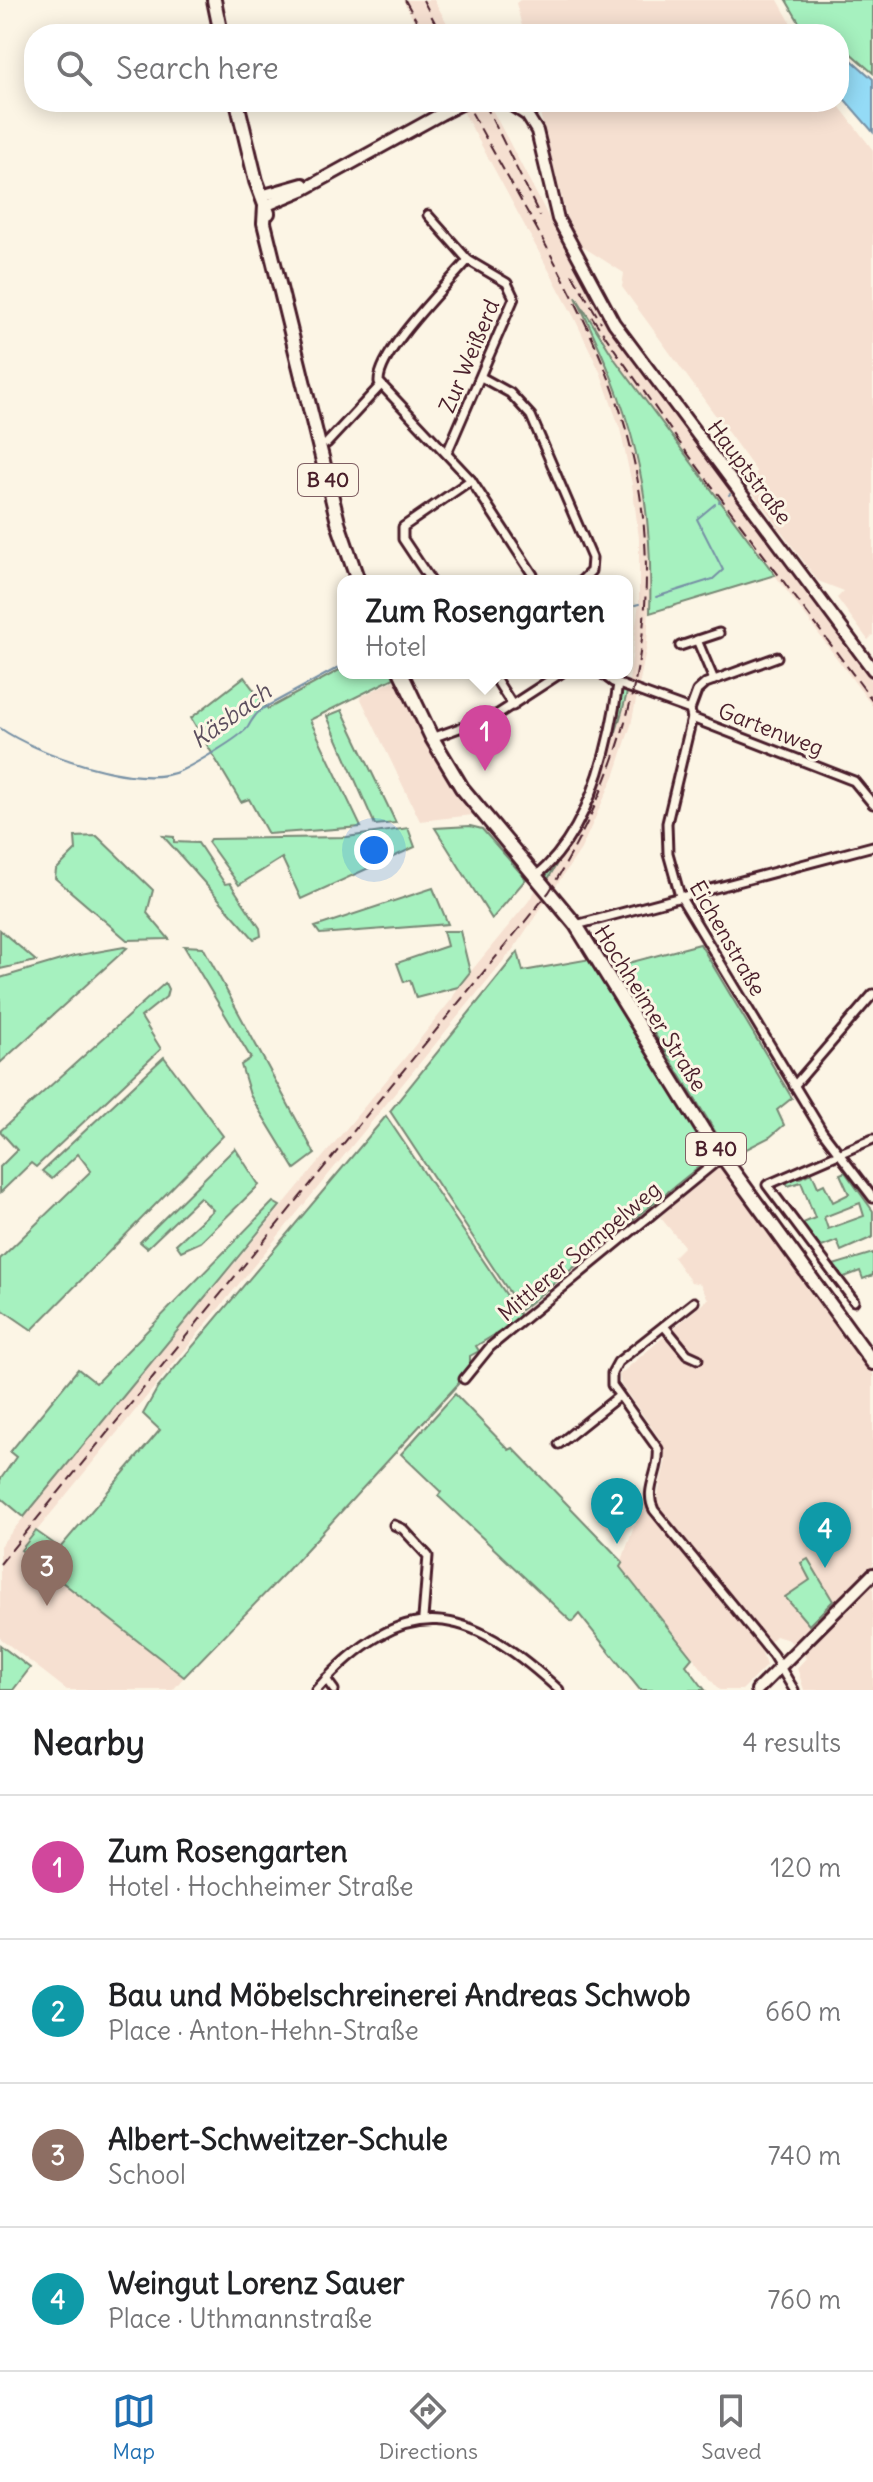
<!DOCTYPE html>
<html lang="en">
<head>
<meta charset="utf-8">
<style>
  body { margin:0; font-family:Delius,sans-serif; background:#f6f6f6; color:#202124 }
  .you { position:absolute; left:374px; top:850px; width:28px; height:28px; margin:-20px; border:6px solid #fff; border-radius:50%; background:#1a73e8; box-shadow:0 0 0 12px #1a73e833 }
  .badge { display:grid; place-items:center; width:52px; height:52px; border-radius:50%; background:#1f6fb2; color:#fff; font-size:26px; font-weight:700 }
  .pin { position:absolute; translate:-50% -66px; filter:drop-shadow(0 2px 4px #0008) }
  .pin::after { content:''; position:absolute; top:42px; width:28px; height:24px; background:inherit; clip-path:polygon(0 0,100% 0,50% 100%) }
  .popup { position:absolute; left:337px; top:575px; width:296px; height:104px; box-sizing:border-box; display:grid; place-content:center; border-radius:16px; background:#fff; filter:drop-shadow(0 2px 6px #0005); font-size:26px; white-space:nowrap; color:#757577 }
  .popup b { font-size:30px; color:#202124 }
  .popup::after { content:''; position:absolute; left:50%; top:100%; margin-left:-16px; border:16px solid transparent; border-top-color:#fff }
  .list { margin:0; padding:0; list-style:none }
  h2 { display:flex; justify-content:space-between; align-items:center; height:104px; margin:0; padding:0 32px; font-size:34px }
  h2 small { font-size:26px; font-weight:400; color:#757577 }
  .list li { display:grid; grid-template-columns:52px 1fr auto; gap:24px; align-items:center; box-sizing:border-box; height:144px; padding:0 32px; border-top:2px solid #e0e0e0 }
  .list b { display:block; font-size:30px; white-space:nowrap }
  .list p { margin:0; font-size:26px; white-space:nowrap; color:#757577 }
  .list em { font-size:26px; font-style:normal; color:#757577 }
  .icon { flex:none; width:44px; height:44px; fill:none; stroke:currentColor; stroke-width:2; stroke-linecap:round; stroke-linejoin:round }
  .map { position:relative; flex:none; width:873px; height:1690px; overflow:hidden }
  .search { position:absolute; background:#fff; box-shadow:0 4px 20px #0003; left:24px; right:24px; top:24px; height:88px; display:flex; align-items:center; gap:20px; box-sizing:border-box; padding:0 28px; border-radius:32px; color:#757577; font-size:30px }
  .sheet { height:680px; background:#fff }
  nav { display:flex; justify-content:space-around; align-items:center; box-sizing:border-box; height:112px; border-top:2px solid #e0e0e0; background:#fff; font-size:22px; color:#757577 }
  nav a { display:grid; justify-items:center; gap:4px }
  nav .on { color:#1f6fb2 }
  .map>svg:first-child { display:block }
  .built { fill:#f6e0d1 }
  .green { fill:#a6f1bf; stroke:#788875; stroke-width:2; fill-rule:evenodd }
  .water { fill:#94dbf6; stroke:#7690a5; stroke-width:2 }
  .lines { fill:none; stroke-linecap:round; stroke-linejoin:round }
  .stream { stroke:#7690a5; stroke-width:2 }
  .street-casing { stroke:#4a1f2b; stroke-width:13 }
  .secondary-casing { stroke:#4a1f2b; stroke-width:16 }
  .primary-casing { stroke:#4a1f2b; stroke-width:18 }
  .street { stroke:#fcf5e5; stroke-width:7 }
  .secondary { stroke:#fcf5e5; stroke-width:10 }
  .primary { stroke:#fcf5e5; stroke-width:12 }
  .rail { stroke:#4a1f2b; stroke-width:2; stroke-dasharray:12 6; stroke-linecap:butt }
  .secondary-bridge-casing { stroke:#4a1f2b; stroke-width:16; stroke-linecap:butt }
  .secondary-bridge { stroke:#fcf5e5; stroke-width:10 }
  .labels { text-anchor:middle; stroke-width:6; stroke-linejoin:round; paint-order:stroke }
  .shield { fill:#fcf5e5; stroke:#7f5f63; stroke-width:2 }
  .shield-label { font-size:20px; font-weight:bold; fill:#4a1f2b }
  .street-label { font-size:22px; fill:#4a1f2b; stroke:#fcf5e5 }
  .water-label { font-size:24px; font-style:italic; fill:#5c4e5e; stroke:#fcf5e5 }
</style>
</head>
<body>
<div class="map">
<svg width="873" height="1690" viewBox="0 0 873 1690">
  <rect width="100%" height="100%" fill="#fcf5e5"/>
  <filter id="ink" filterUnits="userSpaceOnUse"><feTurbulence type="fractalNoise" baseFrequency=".0125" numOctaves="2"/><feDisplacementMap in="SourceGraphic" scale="16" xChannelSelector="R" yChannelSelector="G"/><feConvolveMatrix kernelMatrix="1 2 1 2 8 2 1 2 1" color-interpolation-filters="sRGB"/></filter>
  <g filter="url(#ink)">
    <!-- built -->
    <g class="built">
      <path d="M403,0H434L452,32L461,28L464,34H421Z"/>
      <path d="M520,0H778L797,34H524L516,3Z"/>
      <path d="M458,102H488L594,303L873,682V707L616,361L581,306L614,378L647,499L651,569L647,645L631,725L615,774L581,849L514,948L21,1550L184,1677L173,1690H67L0,1638V1546L404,1059L452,999L458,987L528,902L579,822L600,776L628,689L639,602V538L632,484L620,429L601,374L574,317Z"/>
      <path d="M537,102H836L873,150V635L868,640L837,598L844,591L818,581L750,489L754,486L756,471L622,287L624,273L580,245L567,219Z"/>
      <path d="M395,680L445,776L473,815L420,821L360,697Z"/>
      <path d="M714,1167H720L873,1374V1690H804L797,1668L806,1658L789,1640L776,1636L761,1650L766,1666L742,1690H719L620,1566L642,1504L657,1498L666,1459L660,1439L621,1385L619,1375L708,1299L700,1284L691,1282L673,1257L684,1246L660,1217Z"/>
    </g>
    <!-- green -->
    <g class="green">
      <path d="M786,0H873V73L849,52L839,50V34H806Z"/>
      <path d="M576,297L616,361L775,575L650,613C654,484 631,412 576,297Z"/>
      <path d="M343,668V673H392L394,678L310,720L361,827L268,834L249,799L241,802L191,718L244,677L268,709Z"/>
      <path d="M628,689C611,759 583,819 547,881L545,878C586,818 609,761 619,690Z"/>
      <path d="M342,710L396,823L375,825L327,716Z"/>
      <path d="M470,826L482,829L526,879L492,919L435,828Z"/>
      <path d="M408,828L415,847L301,899L282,858L239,885L208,842L210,839L347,837Z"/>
      <path d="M97,836L153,890L147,913L169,939L127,940L55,878L56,870L76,850L75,837Z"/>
      <path d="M163,836L174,837V842L198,843L225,884L230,883L260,928L261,936L254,939Z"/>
      <path d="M433,888L448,924L320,934L315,927Z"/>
      <path d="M0,930L36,961L0,969Z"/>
      <path d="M443,931H460L470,972L458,987L416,998L410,980L404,982L397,963L447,946Z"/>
      <path d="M700,944L792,1098L777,1110L784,1125L770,1137L731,1157L613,967Z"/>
      <path d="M184,946L203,947L315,1154L295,1169L250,1095L241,1065L251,1058Z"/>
      <path d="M124,947L127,948L0,1063V978L74,956Z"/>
      <path d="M518,952L523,971L590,959L711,1157L521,1310L390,1111Z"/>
      <path d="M165,983L168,989L166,997L141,1017L161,1049L36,1167L31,1163L0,1193V1167L17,1150L0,1131Z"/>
      <path d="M164,1057L223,1136L32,1330L0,1308V1259L91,1171L78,1154L52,1179L42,1171Z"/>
      <path d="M386,1116L522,1318L476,1346L479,1351L470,1356V1368L458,1384L285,1573L184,1677L21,1550L36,1531L60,1548L160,1430L143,1414L157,1389Z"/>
      <path d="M235,1148L259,1185L201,1242L181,1251L176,1244L213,1210L200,1197L147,1248L140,1242Z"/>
      <path d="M845,1172L873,1211V1237L841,1251L837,1241L819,1248L801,1224L815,1218L801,1182L788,1186L785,1179L798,1173L800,1178L812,1173L818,1187L824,1184L833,1202L849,1194L840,1174ZM860,1203L864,1216L828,1229L824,1217Z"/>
      <path d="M273,1202L280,1206L24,1517L0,1497V1480L16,1457L10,1452L78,1369L96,1383Z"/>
      <path d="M873,1253V1275L863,1279L860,1271L839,1279L830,1266Z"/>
      <path d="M455,1394L509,1450L513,1448L623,1562L620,1567L692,1658L686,1665L705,1690H640L579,1614L572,1622L438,1496L441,1492L401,1454Z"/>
      <path d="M808,1559L833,1601L809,1625L785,1597L810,1580L801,1563Z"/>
      <path d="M0,1645L30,1668L13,1690H0Z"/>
    </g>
    <!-- water -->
    <path class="water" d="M839,53L846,55L873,79V132L839,93Z"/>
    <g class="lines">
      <!-- stream -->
      <g class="stream">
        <path d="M729,495L730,494"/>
        <path d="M719,502L720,501"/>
        <path d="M656,597L713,579L723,570L697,519L715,504"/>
        <path d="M635,605L639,604"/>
        <path d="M627,608L630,607"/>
        <path d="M0,728C35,753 138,790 180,771C193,765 240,738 248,727C253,719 253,716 262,709L343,665"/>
      </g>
      <defs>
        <g id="street">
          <path d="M428,215L468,260L507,283L514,298L447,453"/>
          <path d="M468,260C448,284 378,352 379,382L471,480L537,581"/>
          <path d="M481,377L510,393L531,416L592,558L591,571L581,581"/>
          <path d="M327,443L381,385"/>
          <path d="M431,581L403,539V527L471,480"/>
          <path d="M697,640L714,680"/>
          <path d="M680,646L719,633"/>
          <path d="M777,657L706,683L697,691L690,710L692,718L667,823L668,853L680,896L822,1131L873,1198"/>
          <path d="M492,673L513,706"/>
          <path d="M601,673L613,682L690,710"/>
          <path d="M692,718L854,781L873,804"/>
          <path d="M432,738L498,714L561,673"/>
          <path d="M535,877C589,833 609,750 618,684"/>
          <path d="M576,925L873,846"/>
          <path d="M794,1086L873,994"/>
          <path d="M854,1301L767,1185L873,1139"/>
          <path d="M694,1302L618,1362L612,1373V1385L658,1449C661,1471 643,1489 654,1510L773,1655L794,1690"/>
          <path d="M664,1326L687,1354L698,1359"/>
          <path d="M464,1379L490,1347L722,1157"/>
          <path d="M559,1444L619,1396"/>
          <path d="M394,1525L403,1529L428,1556L423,1618"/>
          <path d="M326,1679L334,1690"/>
          <path d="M316,1690C406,1590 467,1605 559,1690"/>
        </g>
        <g id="secondary">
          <path d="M507,102L527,115L537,131L558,219L614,323L873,670"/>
          <path d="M261,196L303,184"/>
          <path d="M265,206L303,190L441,114"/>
          <path d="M757,1690L873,1574"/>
        </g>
        <g id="primary">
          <path d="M214,0L221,34"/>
          <path d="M237,102L256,181L268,213"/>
          <path d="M265,206L264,223L339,526L358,581"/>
          <path d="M401,673L432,738L462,788L576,925L703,1130L873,1363"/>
        </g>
      </defs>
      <!-- street casing -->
      <use href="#street" class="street-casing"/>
      <!-- secondary casing -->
      <use href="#secondary" class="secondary-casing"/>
      <!-- primary casing -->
      <use href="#primary" class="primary-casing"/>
      <!-- street -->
      <use href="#street" class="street"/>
      <!-- secondary -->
      <use href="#secondary" class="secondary"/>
      <!-- primary -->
      <use href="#primary" class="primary"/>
      <!-- rail -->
      <g class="rail">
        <path d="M405,0L424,34"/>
        <path d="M423,0L441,34"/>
        <path d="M484,102L540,216"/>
        <path d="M572,274L601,322"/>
        <path d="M592,317L679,442L873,701"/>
        <path d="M0,1564L549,892C649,731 678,550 606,371C569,277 513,190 466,102"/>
      </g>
      <defs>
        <path id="secondary-bridge" d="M441,114L465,102"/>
      </defs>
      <!-- secondary-bridge casing -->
      <use href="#secondary-bridge" class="secondary-bridge-casing"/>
      <!-- secondary-bridge -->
      <use href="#secondary-bridge" class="secondary-bridge"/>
    </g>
  </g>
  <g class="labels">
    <!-- shield labels -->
    <g class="shield">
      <rect x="298" y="464" width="60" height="32" rx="6"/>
      <rect x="686" y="1133" width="60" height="32" rx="6"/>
    </g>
    <g class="shield-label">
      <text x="328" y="487">B 40</text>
      <text x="716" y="1156">B 40</text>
    </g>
    <!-- street labels -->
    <g class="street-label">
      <text transform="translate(469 356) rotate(-67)" y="8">Zur Weißerd</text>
      <text transform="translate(750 472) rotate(53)" y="8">Hauptstraße</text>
      <text transform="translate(771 729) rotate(21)" y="8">Gartenweg</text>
      <text transform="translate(728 938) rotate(60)" y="8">Eichenstraße</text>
      <text transform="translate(651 1008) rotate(58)" y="8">Hochheimer Straße</text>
      <text transform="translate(579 1251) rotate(-40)" y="8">Mittlerer Sampelweg</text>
    </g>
    <!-- water labels -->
    <g class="water-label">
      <text transform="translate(231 716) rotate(-36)" y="8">Käsbach</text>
    </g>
  </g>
</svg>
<div class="you"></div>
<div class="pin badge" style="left:485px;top:771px;background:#d1479c">1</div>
<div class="popup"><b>Zum Rosengarten</b>Hotel</div>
<div class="pin badge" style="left:617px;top:1544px;background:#0f9aa8">2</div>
<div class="pin badge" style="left:47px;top:1606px;background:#8d6e63">3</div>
<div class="pin badge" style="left:825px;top:1568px;background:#0f9aa8">4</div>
<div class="search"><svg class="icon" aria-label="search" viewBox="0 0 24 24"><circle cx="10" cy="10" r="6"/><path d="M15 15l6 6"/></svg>Search here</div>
</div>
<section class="sheet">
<h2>Nearby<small>4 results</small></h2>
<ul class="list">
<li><span class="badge" style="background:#d1479c">1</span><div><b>Zum Rosengarten</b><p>Hotel · Hochheimer Straße</p></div><em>120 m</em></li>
<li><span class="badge" style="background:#0f9aa8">2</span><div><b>Bau und Möbelschreinerei Andreas Schwob</b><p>Place · Anton-Hehn-Straße</p></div><em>660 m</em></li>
<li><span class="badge" style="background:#8d6e63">3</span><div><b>Albert-Schweitzer-Schule</b><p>School</p></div><em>740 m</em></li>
<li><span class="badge" style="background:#0f9aa8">4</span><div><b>Weingut Lorenz Sauer</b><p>Place · Uthmannstraße</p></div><em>760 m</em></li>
</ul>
</section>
<nav>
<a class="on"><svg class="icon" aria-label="map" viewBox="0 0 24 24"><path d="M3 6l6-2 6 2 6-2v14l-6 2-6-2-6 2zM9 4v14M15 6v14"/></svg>Map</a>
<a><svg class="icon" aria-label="directions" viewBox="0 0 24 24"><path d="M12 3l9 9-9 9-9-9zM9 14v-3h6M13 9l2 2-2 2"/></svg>Directions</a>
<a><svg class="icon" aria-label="saved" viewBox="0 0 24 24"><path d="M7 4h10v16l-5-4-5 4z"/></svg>Saved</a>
</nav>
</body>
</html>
